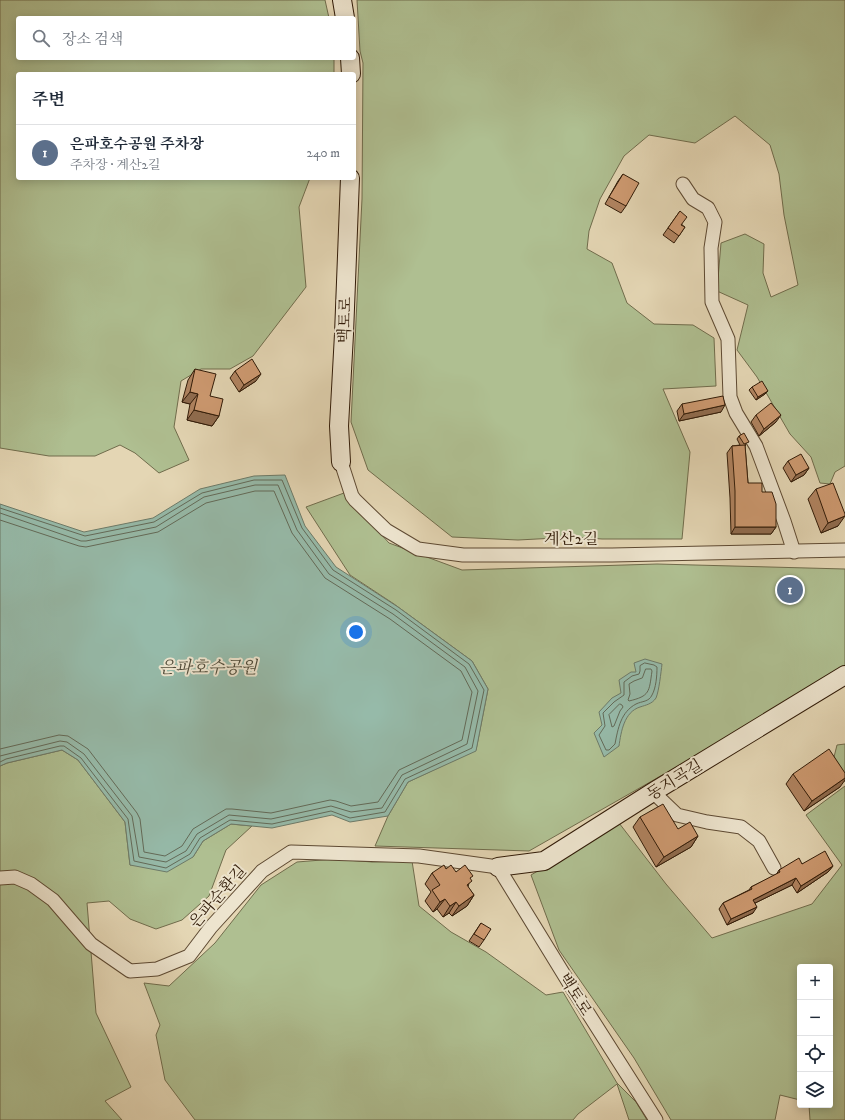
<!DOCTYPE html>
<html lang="ko">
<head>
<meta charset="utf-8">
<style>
  body { margin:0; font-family:"IM FELL DW Pica","Noto Serif KR",serif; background:#f2f2f3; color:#1f2937 }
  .controls { position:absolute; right:12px; bottom:12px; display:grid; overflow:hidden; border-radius:4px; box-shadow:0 2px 10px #0003 }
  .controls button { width:36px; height:36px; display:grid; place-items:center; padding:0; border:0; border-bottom:1px solid #e0e1e3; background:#fff; color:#1f2937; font:20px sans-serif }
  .you { position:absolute; left:356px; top:632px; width:14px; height:14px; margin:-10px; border:3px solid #fff; border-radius:50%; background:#1a73e8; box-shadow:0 0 0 6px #1a73e833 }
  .badge { display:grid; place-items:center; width:26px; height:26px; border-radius:50%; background:#8f2418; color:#fff; font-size:13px; font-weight:700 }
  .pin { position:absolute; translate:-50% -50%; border:2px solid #fff; box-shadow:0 1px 4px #0006 }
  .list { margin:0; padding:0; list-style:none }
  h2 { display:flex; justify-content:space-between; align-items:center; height:52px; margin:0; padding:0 16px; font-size:17px }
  h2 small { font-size:13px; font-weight:400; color:#747a83 }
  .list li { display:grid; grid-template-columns:26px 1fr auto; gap:12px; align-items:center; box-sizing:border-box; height:56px; padding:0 16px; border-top:1px solid #e0e1e3 }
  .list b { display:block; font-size:15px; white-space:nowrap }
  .list p { margin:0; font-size:13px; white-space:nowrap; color:#747a83 }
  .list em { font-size:13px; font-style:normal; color:#747a83 }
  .icon { flex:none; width:22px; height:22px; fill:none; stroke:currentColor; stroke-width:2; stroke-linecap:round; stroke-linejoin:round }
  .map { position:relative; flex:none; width:845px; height:1120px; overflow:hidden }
  .search { position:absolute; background:#fff; box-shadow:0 2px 10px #0003; left:16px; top:16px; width:340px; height:44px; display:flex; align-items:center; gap:10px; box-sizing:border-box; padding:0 14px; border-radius:4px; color:#747a83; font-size:15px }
  .panel { position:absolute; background:#fff; box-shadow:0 2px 10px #0003; left:16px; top:72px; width:340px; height:108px; border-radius:4px }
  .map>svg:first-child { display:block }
  .green { fill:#afbf91; stroke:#706c4c }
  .water { fill:#96baa9; stroke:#6d7a68 }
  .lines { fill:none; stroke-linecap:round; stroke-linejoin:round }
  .shore { stroke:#636a58; stroke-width:1 }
  .street-casing { stroke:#5d4932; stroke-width:15 }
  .secondary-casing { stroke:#301a07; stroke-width:20 }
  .street { stroke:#ede4ce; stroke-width:13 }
  .secondary { stroke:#ede4ce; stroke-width:18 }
  .wall { fill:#b18461; stroke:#301a07 }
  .shaded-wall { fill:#906c4f; stroke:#301a07 }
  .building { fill:#ce9a71; stroke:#301a07 }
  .labels { text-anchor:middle; stroke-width:4; stroke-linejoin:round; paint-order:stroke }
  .street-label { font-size:16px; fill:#301a07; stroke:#ede4ce }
  .water-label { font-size:17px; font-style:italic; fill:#4f4a38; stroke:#ede4ce }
</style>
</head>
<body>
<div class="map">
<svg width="845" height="1120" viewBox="0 0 845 1120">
  <rect width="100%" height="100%" fill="#e4d6b4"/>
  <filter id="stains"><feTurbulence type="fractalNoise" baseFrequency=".005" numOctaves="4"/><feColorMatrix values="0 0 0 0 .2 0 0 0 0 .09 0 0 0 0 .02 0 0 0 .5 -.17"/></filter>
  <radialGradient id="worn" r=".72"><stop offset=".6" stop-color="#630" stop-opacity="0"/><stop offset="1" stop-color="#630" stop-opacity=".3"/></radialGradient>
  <!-- green -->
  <g class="green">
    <path d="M0,0H325L329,18H18V58H334V74H18V178H310L299,207L306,287L253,356L230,369H201L181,381L174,427L189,460L159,473L135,453L120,445L95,456H49L0,448Z"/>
    <path d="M357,0H845V466L835,472L830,484L820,483L811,457L790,434L757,377L737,350L748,305L717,291L721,243L745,234L764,244L763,273L771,297L798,285L784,215L779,174L770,145L735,116L695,143L649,135L624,156L600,199L589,231L587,249L612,263L627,303L654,324L693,325L714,338L716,386L663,389L690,452L682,539H602L575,537L518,540L452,537L368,470L351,422L362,199L363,63L360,51Z"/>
    <path d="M344,493L389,543L462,570L657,564L845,569V671L529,851L375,846L388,816L408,782L476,750L488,689L472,661L394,604L350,575L306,507Z"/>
    <path d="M845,744V782L832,765L837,745Z"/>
    <path d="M62,750L78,760L125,822L130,865L193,857L203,841L231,824L252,826L226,850L209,896L182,920L156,929L130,919L109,901L87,903L96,1013L131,1087L105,1101L122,1120H0V766L7,763Z"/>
    <path d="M845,786V1120H810L809,1105H830V967H800V1100L780,1095L775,1120H671L634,1058L559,950L531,875L619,823L666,884L712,938L812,904L842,865L806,815Z"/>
    <path d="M334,859L372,862L412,861L419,906L451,932L486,952L546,995L563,992L617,1083L636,1102L647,1120H629L617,1084L578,1114L573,1120H195L165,1080L156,1035L160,1025L144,983L169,986L215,943L261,885L297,862Z"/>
  </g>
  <!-- water -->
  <g class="water">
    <path d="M285,475L305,526L336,567L398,607L472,661L488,689L476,751L408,782L388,816L350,822L332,815L272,828L231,824L203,841L193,857L167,872L130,865L125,822L78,760L62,750L7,763L0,766V504L84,532L153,518L200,489L254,476Z"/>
    <path d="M645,659L662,664C661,672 659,691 656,698C652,704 646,705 640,707C624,712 621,732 619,746L604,757L594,733L602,725L599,712L612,698L621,693L619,680L631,672H636L634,663Z"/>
  </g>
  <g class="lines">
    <!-- shore -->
    <g class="shore">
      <path d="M0,508L85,536L154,522L202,493L254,480H282L302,528L333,570L396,610L469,664L484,690L472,748L405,779L385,812L350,818L331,811L272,824L230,820L200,838L190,854L166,868L134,861L128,819L81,758L64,746H60L6,759L0,762"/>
      <path d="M0,513L81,541H86L156,527L204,497L255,485H278L297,530L329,574L393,614L465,667L478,691L467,744L402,775L382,808L351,812L331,806L271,819L229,815L197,834L186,851L166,862L139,857L132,816L84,754L67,742L60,741L0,756"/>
      <path d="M0,520L79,546L86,547L158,532L206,503L255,491H274L292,533L325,578L390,619L461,671L472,692L462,740L399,770L378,802L351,806L336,801L330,800L271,813L232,809H226L193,829L182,846L165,856L144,852L140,819L137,813L88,749L68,736L59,735L0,749"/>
      <path d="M645,663L654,665L657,667C657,676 656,688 652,695C649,702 642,701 636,704C621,712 618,728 615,744L609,750H606L599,735L605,726L603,713L614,702L624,695V682L632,676L639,674L640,671V666Z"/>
      <path d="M646,669H651L652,671C649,692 650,696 629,701L628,700L630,694L629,684L634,681L642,678Z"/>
      <path d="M620,704L622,705L623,707L620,711L614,726L612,727L609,715Z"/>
    </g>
    <defs>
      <g id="street">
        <path d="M683,184L693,199L708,208L715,222L711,248L712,302L728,339L730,397L736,413L756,446L784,521L794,552"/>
        <path d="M341,462L352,496L355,500L386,530L418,549L463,555H612L845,550"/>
        <path d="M653,792L677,815L707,822L741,827L759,841L774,868"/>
        <path d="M0,878L15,877L31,884L53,900L91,944L130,971L157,969L189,956L211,927L262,871L291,852L419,856L498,867L574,991L656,1120"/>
      </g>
      <g id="secondary">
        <path d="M342,0L345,18"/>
        <path d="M350,58L351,74"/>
        <path d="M341,462L339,426L344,334L350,178"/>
        <path d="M498,867L544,861L653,792L845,675"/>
      </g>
    </defs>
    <!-- street casing -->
    <use href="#street" class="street-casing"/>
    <!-- secondary casing -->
    <use href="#secondary" class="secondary-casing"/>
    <!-- street -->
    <use href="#street" class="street"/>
    <!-- secondary -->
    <use href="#secondary" class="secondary"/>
  </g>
  <!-- wall -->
  <g class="wall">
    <path d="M623,174L626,206L621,213L605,204L618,181Z"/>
    <path d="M680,211L682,225L685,227L674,243L663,235Z"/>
    <path d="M195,369L210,396L219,416L212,426L187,420L190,404L182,402L188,380Z"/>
    <path d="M235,371L256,381L239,392L230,378Z"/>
    <path d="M752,387L768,391L765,394L756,400L749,390Z"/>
    <path d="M682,404L721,412L679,421L677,411Z"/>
    <path d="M756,415L776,422L759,436L751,422Z"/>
    <path d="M739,436L746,445L745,446L748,483L762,492L776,527L771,534H731L730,498L727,453L732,446L740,445L737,439Z"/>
    <path d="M788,461L809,468L804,475L791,482L783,468Z"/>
    <path d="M816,489L838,526L821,533L808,499Z"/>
    <path d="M793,774L840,787L804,811L786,784Z"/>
    <path d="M640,817L698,836L691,847L656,867L633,827Z"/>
    <path d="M802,864L833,866L828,872L797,893L792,885L755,903L753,913L727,925L719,909L723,903L749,890L751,887L776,875L779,870Z"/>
    <path d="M446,869L456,872L470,879L468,887L474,895L467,906L452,916L449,913L443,917L437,909L433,912L425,901L431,892L425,884L432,873Z"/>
    <path d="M481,923L484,940L479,947L469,941Z"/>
  </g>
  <!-- shaded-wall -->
  <g class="shaded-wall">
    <path d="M261,374L256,381L239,392L244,385Z"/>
    <path d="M768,391L765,394L756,400L758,397Z"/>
    <path d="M190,392L198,394L190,404L182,402Z"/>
    <path d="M725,405L721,412L679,421L684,414Z"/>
    <path d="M194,410L219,416L212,426L187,420Z"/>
    <path d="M781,415L776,422L759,436L764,429Z"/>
    <path d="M809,468L804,475L791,482L796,475Z"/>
    <path d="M845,516L838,526L821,533L828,523Z"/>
    <path d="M735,527H776L771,534H731Z"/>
    <path d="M845,778V780L840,787L804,811L812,801Z"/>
    <path d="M698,836L691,847L656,867L664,857Z"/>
    <path d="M833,866L828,872L797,893L801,886Z"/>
    <path d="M796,878L792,885L749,906L753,900Z"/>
    <path d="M474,895L467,906L452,916L459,906Z"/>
    <path d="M445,899L437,909L433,912L440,902Z"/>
    <path d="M456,902L449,913L443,917L450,906Z"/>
    <path d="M757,907L753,913L727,925L731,919Z"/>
  </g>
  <!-- building -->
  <g class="building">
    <path d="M623,174L639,183L626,206L609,197Z"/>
    <path d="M680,211L687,217L681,225L685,227L679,236L668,228Z"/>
    <path d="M252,359L261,374L244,385L235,371Z"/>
    <path d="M195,369L216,374L210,396L223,399L219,416L194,410L198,394L190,392Z"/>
    <path d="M762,381L768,391L758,397L752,387Z"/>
    <path d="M723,396L725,405L684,414L682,404Z"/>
    <path d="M771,403L781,415L764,429L756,415Z"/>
    <path d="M744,433L749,442L744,444L739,436Z"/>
    <path d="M745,445L748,483H762V492H772L776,504V527H735V491L732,446Z"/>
    <path d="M801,454L809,468L796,475L788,461Z"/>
    <path d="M833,483L845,514V516L828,523L816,489Z"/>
    <path d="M829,749L845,773V778L812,801L793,774Z"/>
    <path d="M663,804L678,829L690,822L698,836L664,857L640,817Z"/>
    <path d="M825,851L833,866L801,886L796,878L753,900L757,907L731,919L723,903L752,889L751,887L780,872L779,870L799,858L802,864Z"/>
    <path d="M444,865L446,869L451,865L456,872L465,865L473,876L470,878L472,881L467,885L474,895L459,906L456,902L450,906L445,899L440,902L432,890L440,885L432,873Z"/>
    <path d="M481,923L491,929L484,940L474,934Z"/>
  </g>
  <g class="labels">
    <!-- street labels -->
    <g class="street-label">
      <text transform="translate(344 320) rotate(-88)" y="6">백토로</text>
      <text x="571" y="544">계산2길</text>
      <text transform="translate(674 779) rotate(-32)" y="6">동지곡길</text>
      <text transform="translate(217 896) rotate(-49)" y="6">은파순환길</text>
      <text transform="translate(576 994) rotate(58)" y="6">백토로</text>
    </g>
    <!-- water labels -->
    <g class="water-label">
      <text x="208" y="673">은파호수공원</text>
    </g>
  </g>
  <rect width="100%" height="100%" filter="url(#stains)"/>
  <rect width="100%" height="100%" fill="url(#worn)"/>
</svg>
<div class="controls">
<button>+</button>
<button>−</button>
<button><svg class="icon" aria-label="locate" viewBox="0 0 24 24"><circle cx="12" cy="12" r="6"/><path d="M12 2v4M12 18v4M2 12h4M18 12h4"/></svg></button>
<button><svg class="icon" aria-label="layers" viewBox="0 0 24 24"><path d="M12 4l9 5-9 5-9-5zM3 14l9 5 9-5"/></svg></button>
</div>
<div class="you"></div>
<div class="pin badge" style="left:790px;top:590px;background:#5c6f8a">1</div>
<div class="search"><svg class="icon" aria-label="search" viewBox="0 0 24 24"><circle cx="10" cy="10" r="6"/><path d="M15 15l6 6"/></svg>장소 검색</div>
<section class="panel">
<h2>주변<small></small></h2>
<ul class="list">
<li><span class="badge" style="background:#5c6f8a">1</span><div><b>은파호수공원 주차장</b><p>주차장 · 계산2길</p></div><em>240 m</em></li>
</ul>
</section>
</div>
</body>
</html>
